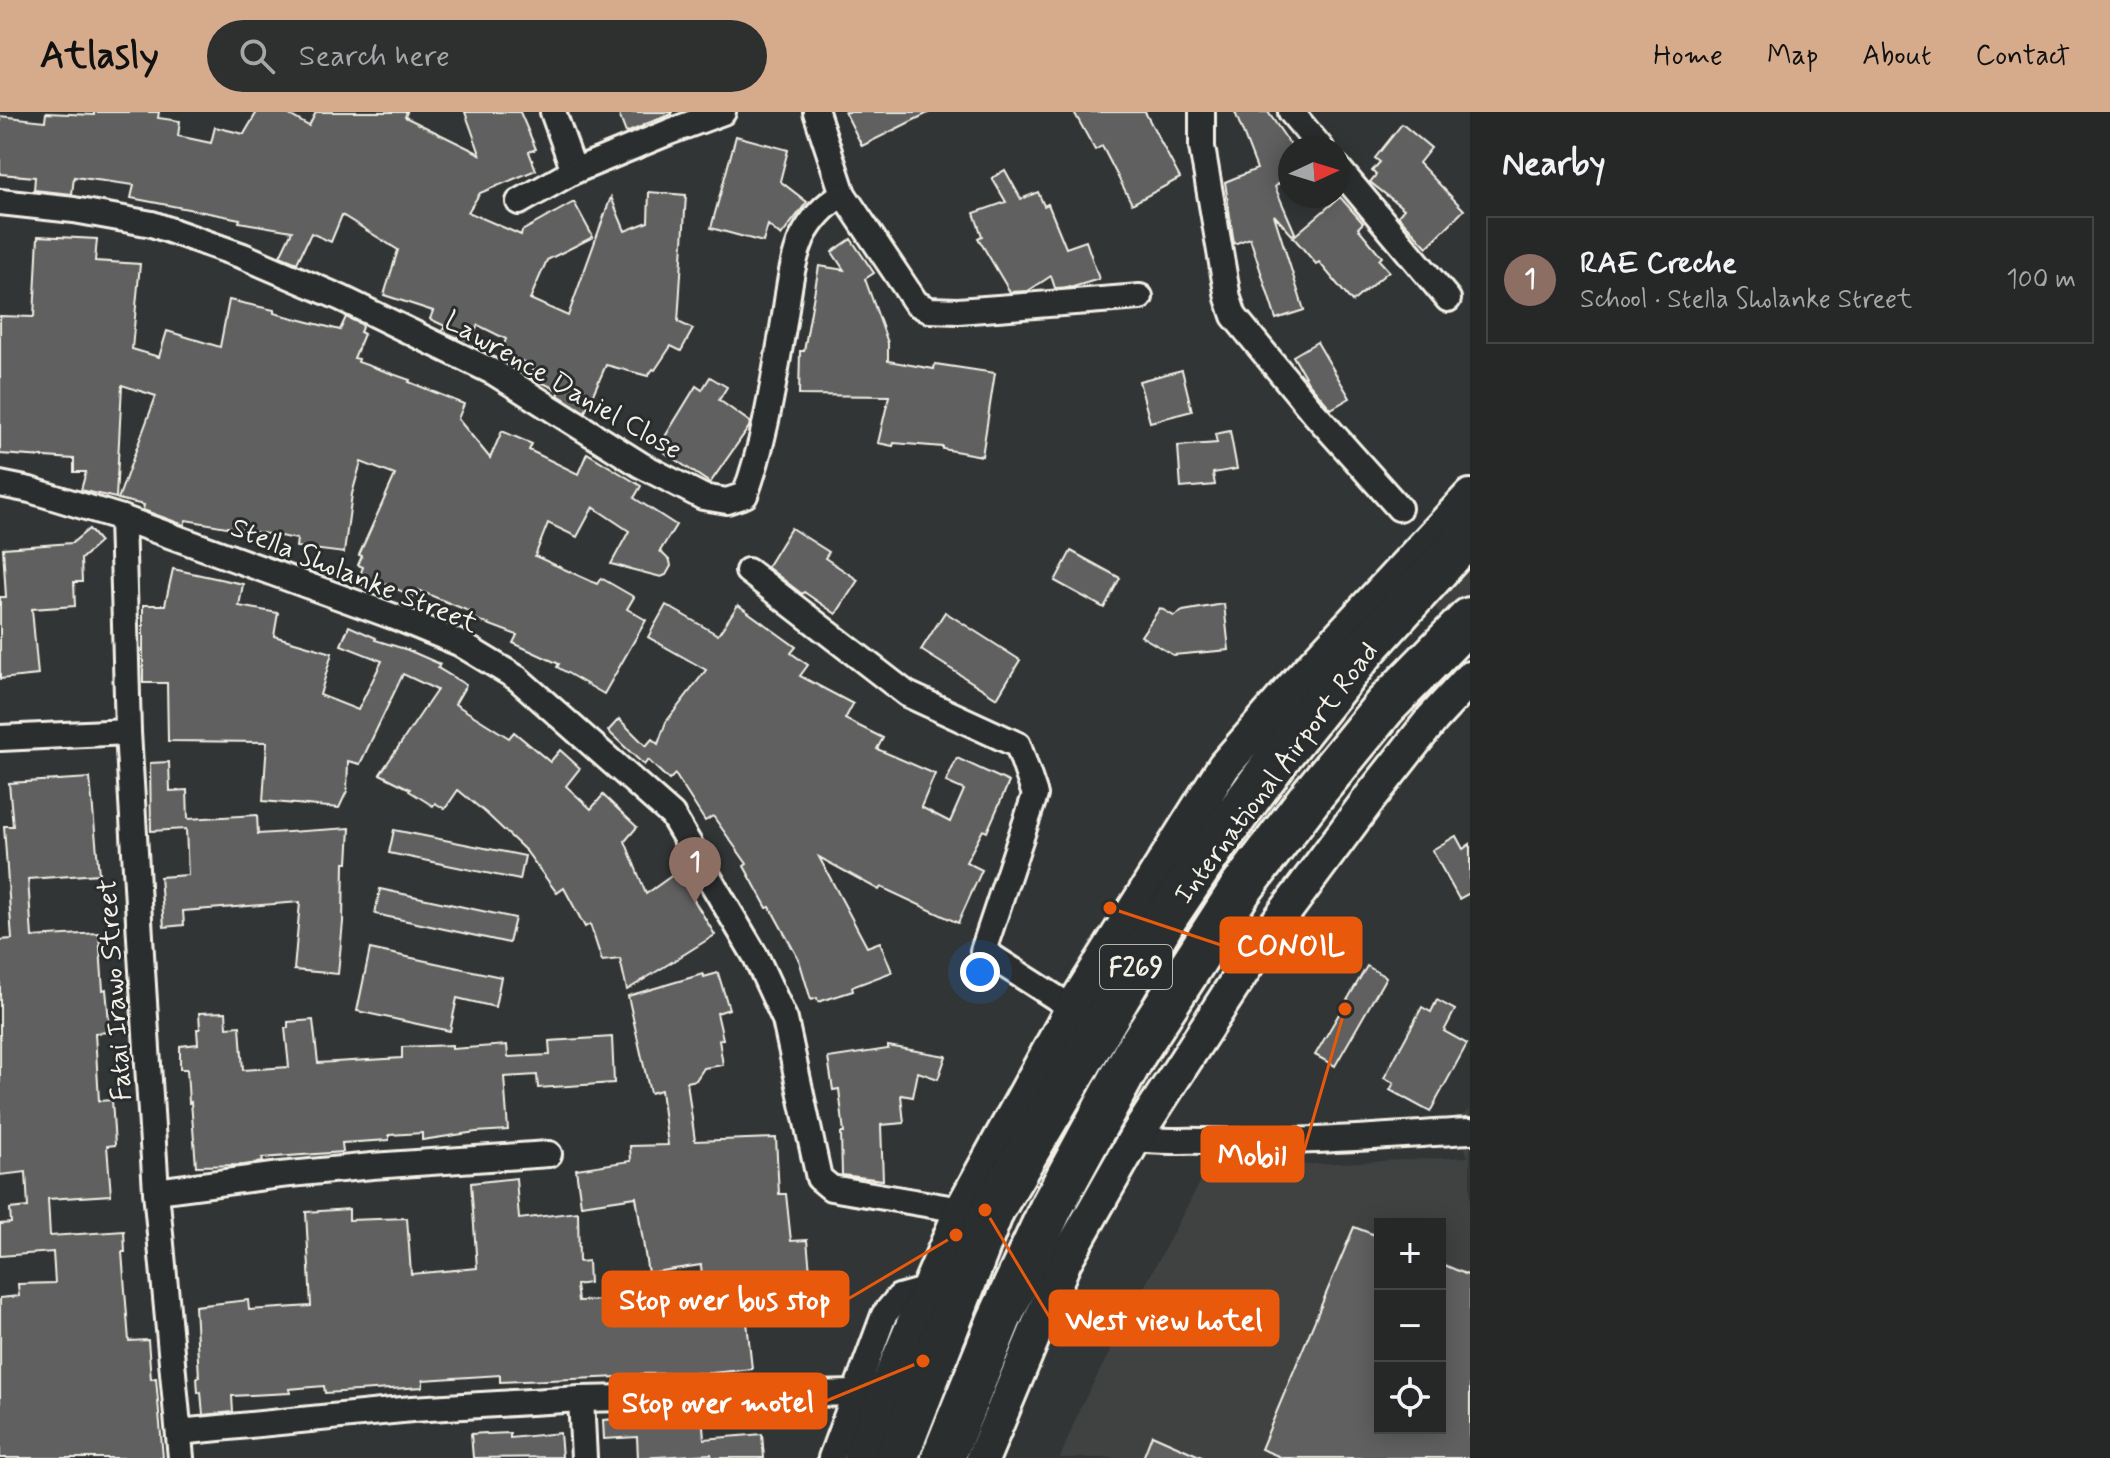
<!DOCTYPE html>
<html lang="en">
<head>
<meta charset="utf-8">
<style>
  body { margin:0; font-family:Mynerve,sans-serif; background:#2e3030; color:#f1f3f6 }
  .controls { position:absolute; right:24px; bottom:24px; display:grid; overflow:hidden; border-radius:0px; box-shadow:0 4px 20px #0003 }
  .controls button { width:72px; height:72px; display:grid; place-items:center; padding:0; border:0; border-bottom:2px solid #424445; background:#262828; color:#f1f3f6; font:40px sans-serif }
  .compass { position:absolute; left:1278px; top:24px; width:72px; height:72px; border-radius:50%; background:#262828; box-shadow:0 4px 20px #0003; rotate:86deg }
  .you { position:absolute; left:980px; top:860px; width:28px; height:28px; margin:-20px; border:6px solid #fff; border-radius:50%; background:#1a73e8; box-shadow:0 0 0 12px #1a73e833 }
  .badge { display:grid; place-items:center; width:52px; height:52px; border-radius:50%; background:#d6ab8b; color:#fff; font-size:26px; font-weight:700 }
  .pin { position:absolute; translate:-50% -66px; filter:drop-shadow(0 2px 4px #0008) }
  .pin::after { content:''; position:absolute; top:42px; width:28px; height:24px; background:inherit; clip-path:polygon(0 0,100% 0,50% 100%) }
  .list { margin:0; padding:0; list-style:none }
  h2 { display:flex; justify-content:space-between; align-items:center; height:104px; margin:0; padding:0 32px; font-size:34px }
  h2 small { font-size:26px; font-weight:400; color:#a4a6a8 }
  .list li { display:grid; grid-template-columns:52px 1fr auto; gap:24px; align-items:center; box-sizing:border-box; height:128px; margin:0 16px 16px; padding:0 16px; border:2px solid #424445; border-radius:0px }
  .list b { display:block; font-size:30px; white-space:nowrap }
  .list p { margin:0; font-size:26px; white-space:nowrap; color:#a4a6a8 }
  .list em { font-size:26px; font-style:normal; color:#a4a6a8 }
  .icon { flex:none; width:44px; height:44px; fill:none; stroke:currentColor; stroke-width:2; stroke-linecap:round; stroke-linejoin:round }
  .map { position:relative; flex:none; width:1470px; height:1346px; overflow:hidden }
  header { display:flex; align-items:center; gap:48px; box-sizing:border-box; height:112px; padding:0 40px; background:#d6ab8b; color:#111 }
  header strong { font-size:38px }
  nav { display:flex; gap:44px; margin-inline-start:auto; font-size:28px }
  .search { width:560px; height:72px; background:#2e3030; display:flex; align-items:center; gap:20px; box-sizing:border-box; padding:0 28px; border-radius:44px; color:#a4a6a8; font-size:30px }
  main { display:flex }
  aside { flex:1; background:#262828 }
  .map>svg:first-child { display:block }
  .built { fill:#404242; fill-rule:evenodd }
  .building { fill:#5f605f; stroke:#f4f1e8; stroke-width:2 }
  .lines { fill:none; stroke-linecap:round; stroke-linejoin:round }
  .minor-casing { stroke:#f4f1e8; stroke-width:30 }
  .secondary-casing { stroke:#f4f1e8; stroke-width:38 }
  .motorway-casing { stroke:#f4f1e8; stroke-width:48 }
  .minor { stroke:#2a2d2e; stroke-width:24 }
  .secondary { stroke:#2a2d2e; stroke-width:32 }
  .motorway { stroke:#2a2d2e; stroke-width:42 }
  .labels { text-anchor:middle; stroke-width:6; stroke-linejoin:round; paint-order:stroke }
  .shield { fill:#2a2d2e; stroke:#b7b6b0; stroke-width:2 }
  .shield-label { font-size:26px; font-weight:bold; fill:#f4f1e8 }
  .street-label { font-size:28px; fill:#f4f1e8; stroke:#2a2d2e }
  .leader { fill:none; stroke:#e8590c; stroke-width:3 }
  .callout-dot { fill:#e8590c; stroke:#2a2d2e; stroke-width:3 }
  .callout { fill:#e8590c; stroke:#e8590c; stroke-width:3 }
  .callout-label { font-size:30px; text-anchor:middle; font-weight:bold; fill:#fff }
</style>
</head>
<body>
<header>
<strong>Atlasly</strong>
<div class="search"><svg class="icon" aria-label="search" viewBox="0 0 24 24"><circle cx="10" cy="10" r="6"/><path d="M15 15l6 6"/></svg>Search here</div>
<nav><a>Home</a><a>Map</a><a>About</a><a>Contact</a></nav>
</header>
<main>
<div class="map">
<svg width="1470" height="1346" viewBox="0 0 1470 1346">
  <rect width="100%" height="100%" fill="#323535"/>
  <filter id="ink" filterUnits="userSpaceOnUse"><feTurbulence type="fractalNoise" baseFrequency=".0125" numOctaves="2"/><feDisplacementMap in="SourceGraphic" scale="16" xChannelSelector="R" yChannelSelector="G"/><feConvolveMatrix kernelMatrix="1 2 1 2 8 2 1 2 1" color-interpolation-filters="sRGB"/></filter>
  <g filter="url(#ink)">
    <!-- built -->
    <g class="built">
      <path d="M1470,404V542L1410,461Z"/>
      <path d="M1470,998V1346H1060L1080,1296L1207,1057L1468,1045L1456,1007ZM1380,1112H1440V1316H1380Z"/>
    </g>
    <!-- building -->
    <g class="building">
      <path d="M94,0H159L158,6L180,9L178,24L211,31L215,15L244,22L257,0H284L309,14L316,0H407L405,5L480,42L465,0H520L536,37L529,40L536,58L480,81L468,100L521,123L522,119L574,90L593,125L547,148L530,187L568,204L611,85L625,119L648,110L649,80L686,83L678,210L693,217L681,239L671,234L655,258L653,257L648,264L606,253L585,300L558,283L560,279L530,265L535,255L501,240L506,227L478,213L470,229L459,224L458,226L442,219L445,214L430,207L433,199L384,183L398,138L342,103L331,130L311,121L297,151L280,144L292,119L239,110L240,107L131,86L134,73L74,65L72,82L34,78L35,65L0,62V4L45,9L46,1L94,3Z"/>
      <path d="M618,0H672V2L643,13V14L626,21Z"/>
      <path d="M845,0H930L862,34Z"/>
      <path d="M1074,0H1145L1180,66L1132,92L1102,34L1095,38Z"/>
      <path d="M1235,0H1268L1290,32V61L1275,75L1295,121L1292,123L1274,103L1304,198L1276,207L1250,126L1234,132L1225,70L1257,57Z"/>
      <path d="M1402,12L1431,36L1419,51L1464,98L1427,135L1398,104L1404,97L1370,70L1376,63L1372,59L1380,50L1375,46Z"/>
      <path d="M736,24L788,38L780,69L807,90L781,124L768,113L763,130L711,116Z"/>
      <path d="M1005,58L1021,87L1038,80L1044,94L1048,92L1066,136L1086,129L1099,167L1073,175L1055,176L1051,164L1028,179L1010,180L978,126L982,124L974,101L1006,90L992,66Z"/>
      <path d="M1340,85L1363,111L1358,116L1382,145L1379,148L1389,159L1352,190L1319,150L1316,152L1293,125Z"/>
      <path d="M38,124L97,127L95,149L140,152L132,237L159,245L167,219L220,235L229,188L274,198V201L340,218L346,205L363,213L360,220L364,222L354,246L359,247L358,250L410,268L409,270L464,292L458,307L490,346L502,319L532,332L529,338L578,362L587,341L641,374L634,386L676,413L660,439L670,449L671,454L666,463L661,465L611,452L629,419L593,395L577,425L548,411L535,444L597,472L601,466L634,485L627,497L646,508L604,582L557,555L559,552L513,531L517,523L469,505L471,500L418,478L415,485L380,470L376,478L357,471L363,455L358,453L362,444L359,443L395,363L361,350L352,382L344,441L296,435L297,427L186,408L184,413L143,398L144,393L118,387L156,284L122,273L116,386L81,378L86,360H74V347L0,342V204L34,205Z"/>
      <path d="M851,127L874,161L865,167L888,231V249L934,257L935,252L995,261L982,344L943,337V335L894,331L893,334L878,331L889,284L799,283L800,239H804L819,154L844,158L832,140Z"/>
      <path d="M1317,230L1350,286L1331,297L1308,270L1293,244Z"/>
      <path d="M1182,258L1192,299L1150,310L1139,269Z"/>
      <path d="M710,265L727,275L719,288L750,310L749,315L710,371L658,336L696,274L702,278Z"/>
      <path d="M1230,319L1237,357L1213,361L1215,373L1181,376L1178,334L1217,331L1215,322Z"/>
      <path d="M791,416L829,440L825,446L858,468L836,502L804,480L802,482L767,455Z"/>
      <path d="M89,417L100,430L81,447L82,470H74L75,494L32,497L38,563L0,567V485H6L3,436L72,431Z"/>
      <path d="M1071,439L1120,466L1104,496L1055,469Z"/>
      <path d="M173,457L243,472L239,494L278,501L274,524L332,541L320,583L358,598L382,549L341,533L349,514L376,526L375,528L408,538L440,552L438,556L466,573L455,592L509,626L514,620L550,650L560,638L580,656L566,674L591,697L603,683L637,715L625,729L646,782L677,760L715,823L627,878L620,847L602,849L590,812L585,815L564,776L557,781L526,739L486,701L458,678L445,697L435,691L433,694L409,679L410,677L380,662L437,578L403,562L360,652L348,649L347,679L339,696L263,689L267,630L168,629L167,571H143V493H165Z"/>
      <path d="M1224,492L1229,538L1173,543L1141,524L1160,496L1174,504L1183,499Z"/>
      <path d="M666,493L718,523L738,493L796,535L791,541L808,553L800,564L853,592L845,607L883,626L877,637L935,662L921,695L950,710L964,678L946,670L957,646L1009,670L987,720L983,718L966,750L982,758L958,811L881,775L879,778L819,745L867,835L880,830L892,860L852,875L853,879L818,890L817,886L811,888L799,848L770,795L767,796L744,754L747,752L713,704L705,709L675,662L669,668L648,648L644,653L608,619L619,607L646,634L652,627L658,632L666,610L706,558L648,525Z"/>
      <path d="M945,500L1020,548L997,586L921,538Z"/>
      <path d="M169,650L170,679L187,678L188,707L257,703L258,722L350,716L348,751H344L343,810L338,862L294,858L300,790L183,799L184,813L164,815L160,765L188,763L186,717L151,719L150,651Z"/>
      <path d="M90,666L99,762L28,767L32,825L99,821L103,878L106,877L110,920L95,921L99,989L112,988L115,1033L107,1034L111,1083L48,1087L50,1124L124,1119L125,1140H122L129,1229L148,1228L151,1267L156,1266L163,1346H0V1186L19,1184L18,1172L55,1171L53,1140L0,1144V1112L11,1111L10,1097L28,1095L26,1060L0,1063V828L12,827L4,714H13L9,671Z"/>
      <path d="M394,718L525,744L520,768L389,741Z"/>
      <path d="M1456,724L1463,737L1470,732V781L1459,787L1432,738Z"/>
      <path d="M380,777L515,806L509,831L375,802Z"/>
      <path d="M370,837L501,865L495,895L457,886L450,919L357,899Z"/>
      <path d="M1367,854L1386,865L1335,954L1315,943Z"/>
      <path d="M718,861L729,897L717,901L723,927L719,928L723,953L704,956L696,968L687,970L695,1029L776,1026L779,1082H786L791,1129L807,1128L810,1159L785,1161L788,1187L745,1191L752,1257L712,1261L641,1262V1264L597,1266L500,1270V1263L423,1268V1275L325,1281L324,1274L289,1277L290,1281L232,1284L233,1300L203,1303L201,1280L198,1281L197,1265H199L195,1194L248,1188L249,1198L311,1194L306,1100L349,1097V1108L407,1106L411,1162L477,1156L471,1071L516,1066L519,1107L578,1100L579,1150L588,1149L589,1171L576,1173L578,1189L704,1185L701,1153L648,1161L636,1085L581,1093L576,1057L631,1049L630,1034L668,1033L661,978L650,981L628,884L703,862L704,865Z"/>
      <path d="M1437,888L1455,898L1444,919L1467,932L1430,1000L1390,978L1394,971L1384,966L1422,895L1431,900Z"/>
      <path d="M226,900L227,915L240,914L243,958L289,955L285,916H288V910L313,908L318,951L402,946V935L452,933V937L507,933L508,945L550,943L549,929L612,925L614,971L538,976L537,963L504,965L508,1018L476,1020L422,1028V1021L389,1023V1028L342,1031L343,1040L262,1046L263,1050L244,1053L196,1054L191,990L189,991L187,957H180V934L198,932L197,917H200L199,901Z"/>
      <path d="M888,934L946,944L938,967L918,960L913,985L901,983L904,1011L881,1013L883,1068L842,1063L841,1021H844L839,977L833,978L828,946L888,937Z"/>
      <path d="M1354,1115L1380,1125V1316H1440V1151L1470,1164V1346H1283L1261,1337Z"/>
      <path d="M702,1301L704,1327L762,1322L764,1346H712L711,1342L638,1346L637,1325L604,1327L603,1308Z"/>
      <path d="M486,1321L487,1322L510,1321V1326L560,1321L562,1345L473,1346L471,1322Z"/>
      <path d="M1152,1323L1204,1346H1143Z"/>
    </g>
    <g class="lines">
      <defs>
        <g id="minor">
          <path d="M553,0L574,59"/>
          <path d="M816,0L843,82L916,191L929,198L958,199L1140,185"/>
          <path d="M1202,0V35L1228,186L1234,204L1314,301L1399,396"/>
          <path d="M1291,0L1321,36"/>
          <path d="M1338,56L1448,187"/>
          <path d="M0,90L74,98L152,112L243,144L341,186L495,261L641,353L703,385L727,389L745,383C765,329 773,273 783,216C788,187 790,154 802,126C811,108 826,92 843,82"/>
          <path d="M519,90L574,59L669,20L723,0"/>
          <path d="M0,372L30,378L122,406L403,508L459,531L517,566L672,703L756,845L785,908L819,1066L831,1076L961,1098"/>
          <path d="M122,406L128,620L141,842L156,1079L181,1346"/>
          <path d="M748,459L907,582L1018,633L1035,683L983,839L1072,896"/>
          <path d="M0,626L128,620"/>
          <path d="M1135,1026C1157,1031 1180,1028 1203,1029C1292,1032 1381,1024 1470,1019"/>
          <path d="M156,1079L280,1063L372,1054L549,1042"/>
          <path d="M581,1287L584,1346"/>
          <path d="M179,1320L412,1297L581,1287L856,1281"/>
          <path d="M831,1346L884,1203L899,1185L928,1177"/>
        </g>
        <g id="secondary">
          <path d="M860,1346L884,1281L961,1098L1072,896L1224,654L1297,570L1470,384"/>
          <path d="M983,1346L1065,1149L1135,1026L1256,839L1369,687L1433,606L1470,566"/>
        </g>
        <g id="motorway">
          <path d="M896,1346L993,1097L1164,808L1215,732L1282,641L1365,537L1470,421"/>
          <path d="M943,1346L999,1208L1052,1094L1135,941L1240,778L1313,682L1385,594L1470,507"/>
        </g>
      </defs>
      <!-- minor casing -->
      <use href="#minor" class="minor-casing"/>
      <!-- secondary casing -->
      <use href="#secondary" class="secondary-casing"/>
      <!-- motorway casing -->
      <use href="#motorway" class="motorway-casing"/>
      <!-- minor -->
      <use href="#minor" class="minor"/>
      <!-- secondary -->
      <use href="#secondary" class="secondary"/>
      <!-- motorway -->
      <use href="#motorway" class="motorway"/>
    </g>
  </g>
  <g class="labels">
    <!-- shield labels -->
    <rect class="shield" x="1100" y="833" width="72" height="44" rx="6"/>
    <g class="shield-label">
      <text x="1136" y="864">F269</text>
    </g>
    <!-- street labels -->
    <g class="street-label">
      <text transform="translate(564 272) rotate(30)" y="10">Lawrence Daniel Close</text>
      <text transform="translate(355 462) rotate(22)" y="10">Stella Sholanke Street</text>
      <text transform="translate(1275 660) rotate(-53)" y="10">International Airport Road</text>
      <text transform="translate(113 878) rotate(-94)" y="10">Fatai Irawo Street</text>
    </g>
  </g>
  <!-- callouts -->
  <path class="leader" d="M1110 796L1221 833M1345 897L1303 1042M956 1123L848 1187M985 1098L1050 1206M923 1249L826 1289"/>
  <g class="callout-dot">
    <circle cx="1110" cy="796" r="8"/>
    <circle cx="1345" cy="897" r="8"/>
    <circle cx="956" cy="1123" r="8"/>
    <circle cx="985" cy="1098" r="8"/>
    <circle cx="923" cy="1249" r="8"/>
  </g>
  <g class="callout">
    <rect x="1221" y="806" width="140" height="54" rx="8"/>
    <rect x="1202" y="1015" width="101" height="54" rx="8"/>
    <rect x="603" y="1160" width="245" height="54" rx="8"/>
    <rect x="1050" y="1179" width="228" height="54" rx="8"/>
    <rect x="610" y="1262" width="216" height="54" rx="8"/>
  </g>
  <g class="callout-label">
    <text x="1291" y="843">CONOIL</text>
    <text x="1252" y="1053">Mobil</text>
    <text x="725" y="1197">Stop over bus stop</text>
    <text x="1164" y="1217">West view hotel</text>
    <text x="718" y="1300">Stop over motel</text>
  </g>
</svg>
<div class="controls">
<button>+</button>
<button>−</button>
<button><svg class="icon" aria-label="locate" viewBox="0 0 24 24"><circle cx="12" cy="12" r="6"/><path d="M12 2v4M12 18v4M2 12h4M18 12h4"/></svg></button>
</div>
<svg class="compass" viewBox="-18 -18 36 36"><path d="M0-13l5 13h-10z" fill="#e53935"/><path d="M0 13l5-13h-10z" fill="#a4a6a8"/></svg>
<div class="you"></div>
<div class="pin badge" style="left:695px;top:791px;background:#8d6e63">1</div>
</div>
<aside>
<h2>Nearby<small></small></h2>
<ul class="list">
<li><span class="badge" style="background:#8d6e63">1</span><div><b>RAE Creche</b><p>School · Stella Sholanke Street</p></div><em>100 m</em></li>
</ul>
</aside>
</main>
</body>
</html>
